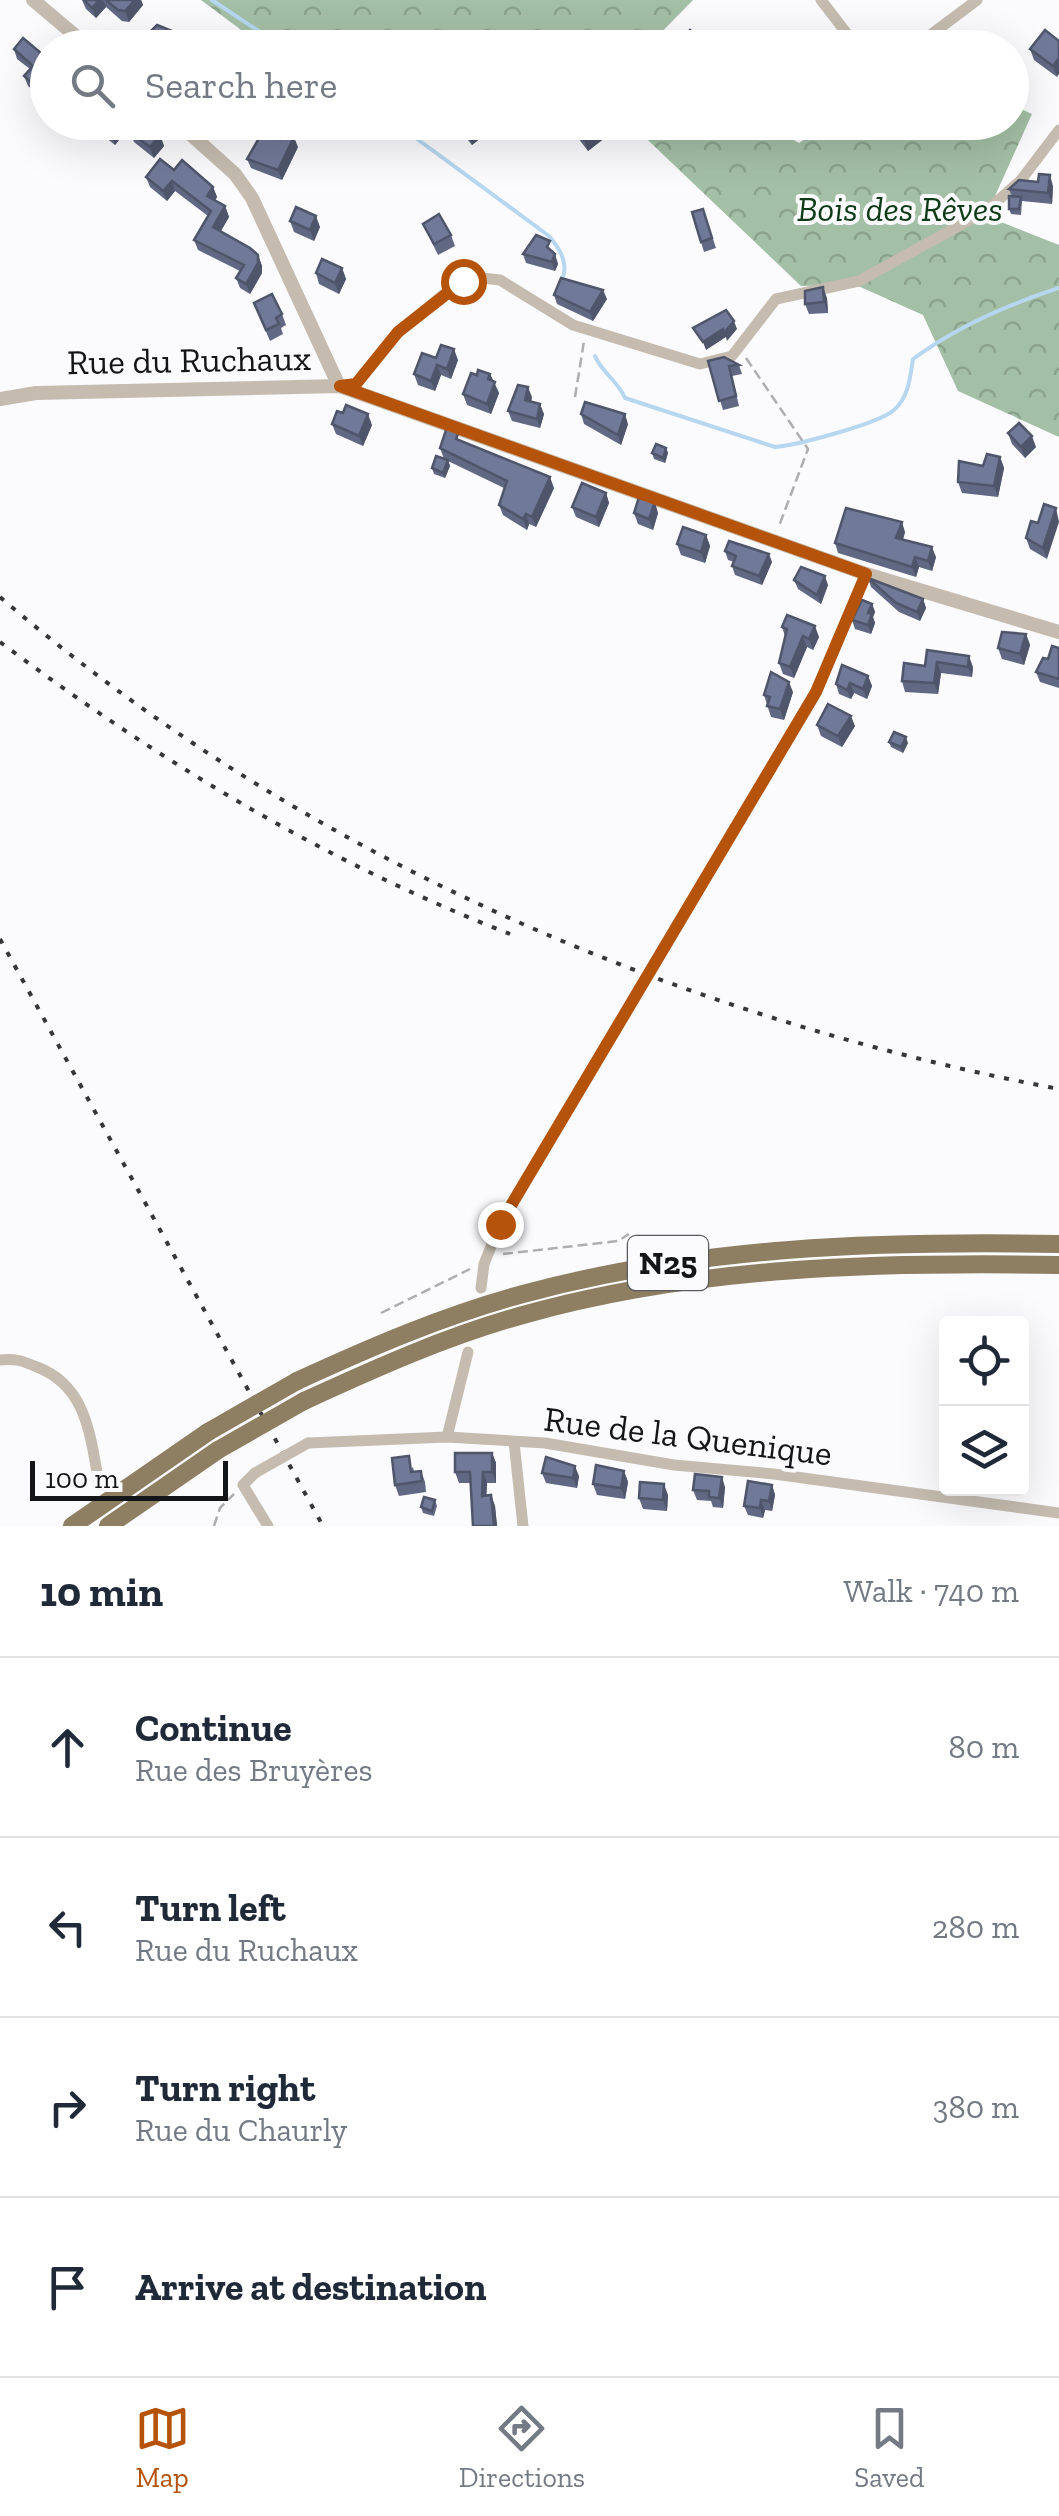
<!DOCTYPE html>
<html lang="en">
<head>
<meta charset="utf-8">
<style>
  body { margin:0; font-family:"Zilla Slab",serif; background:#f2f2f3; color:#1f2937 }
  .controls { position:absolute; right:30px; bottom:30px; display:grid; overflow:hidden; border-radius:10px; box-shadow:0 10px 40px #0002 }
  .controls button { width:90px; height:90px; display:grid; place-items:center; padding:0; border:0; border-bottom:2px solid #e0e1e3; background:#fff; color:#1f2937; font:50px sans-serif }
  .scale { position:absolute; left:30px; bottom:25px; width:198px; box-sizing:border-box; padding-left:10px; border:5px solid #141518; border-top:0; font-size:28px; line-height:35px; white-space:nowrap; color:#141518; -webkit-text-stroke:8px #fbfbfe; paint-order:stroke }
  .stop { position:absolute; width:30px; height:30px; margin:-22px; border:8px solid #b45309; border-radius:50%; background:#fff }
  .stop.end { background:#b45309; border-color:#fff; box-shadow:0 2px 10px #0008 }
  .list { margin:0; padding:0; list-style:none }
  h2 { display:flex; justify-content:space-between; align-items:center; height:130px; margin:0; padding:0 40px; font-size:42px }
  h2 small { font-size:32px; font-weight:400; color:#747a83 }
  .list li { display:grid; grid-template-columns:65px 1fr auto; gap:30px; align-items:center; box-sizing:border-box; height:180px; padding:0 40px; border-top:2px solid #e0e1e3 }
  .list b { display:block; font-size:38px; white-space:nowrap }
  .list p { margin:0; font-size:32px; white-space:nowrap; color:#747a83 }
  .list em { font-size:32px; font-style:normal; color:#747a83 }
  .icon { flex:none; width:55px; height:55px; fill:none; stroke:currentColor; stroke-width:2; stroke-linecap:round; stroke-linejoin:round }
  .map { position:relative; flex:none; width:1059px; height:1526px; overflow:hidden }
  .search { position:absolute; background:#fff; box-shadow:0 10px 40px #0002; left:30px; right:30px; top:30px; height:110px; display:flex; align-items:center; gap:25px; box-sizing:border-box; padding:0 35px; border-radius:55px; color:#747a83; font-size:38px }
  .sheet { height:850px; background:#fff }
  nav { display:flex; justify-content:space-around; align-items:center; box-sizing:border-box; height:140px; border-top:2px solid #e0e1e3; background:#fff; font-size:28px; color:#747a83 }
  nav a { display:grid; justify-items:center; gap:5px }
  nav .on { color:#b45309 }
  .map>svg:first-child { display:block }
  .forest { fill:url(#forest-crowns) }
  .lines { fill:none; stroke-linecap:round; stroke-linejoin:round }
  .stream { stroke:#b6d7ef; stroke-width:4 }
  .path { stroke:#aeaeb1; stroke-width:2.5; stroke-dasharray:10 5; stroke-linecap:butt }
  .minor { stroke:#c5bcaf; stroke-width:11 }
  .tertiary { stroke:#c5bcaf; stroke-width:14 }
  .trunk { stroke:#8e7e62; stroke-width:18 }
  .rail { stroke:#353639; stroke-width:4; stroke-dasharray:5 10; stroke-linecap:butt }
  .minor-bridge { stroke:#c5bcaf; stroke-width:11 }
  .trunk-bridge { stroke:#8e7e62; stroke-width:18 }
  .wall { fill:#616883 }
  .shaded-wall { fill:#4f556a }
  .building { fill:#717998; stroke:#4f556a; stroke-width:2.5 }
  .route { stroke:#b45309; stroke-width:12 }
  .labels { text-anchor:middle; stroke-width:8; stroke-linejoin:round; paint-order:stroke }
  .shield { fill:#fbfbfe; stroke:#595a5d; stroke-width:2.5 }
  .shield-label { font-size:32px; font-weight:bold; fill:#141518 }
  .park-label { font-size:35px; font-style:italic; fill:#0e3b17; stroke:#fbfbfe }
  .street-label { font-size:35px; fill:#141518; stroke:#fbfbfe }
</style>
</head>
<body>
<div class="map">
<svg width="1059" height="1526" viewBox="0 0 1059 1526">
  <defs>
    <pattern id="forest-crowns" width="20" height="18" patternUnits="userSpaceOnUse" patternTransform="scale(2.5)"><rect width="20" height="18" fill="#a3bfa5"/><path d="M2 6a3 3 0 1 1 6 0M12 15a3 3 0 1 1 6 0" fill="none" stroke="#8ba38d"/></pattern>
  </defs>
  <rect width="100%" height="100%" fill="#fbfbfe"/>
  <!-- forest -->
  <g class="forest">
    <path d="M201,0H693L647,47H264Z"/>
    <path d="M1012,105L1032,114L986,216L1059,245V437L958,391L923,315L856,285L801,286L630,123H764L799,143L829,123L1012,122Z"/>
  </g>
  <g class="lines">
    <!-- stream -->
    <g class="stream">
      <path d="M212,0L284,48"/>
      <path d="M394,122L549,236C560,249 569,263 562,280"/>
      <path d="M595,356C602,373 618,381 625,398L775,447C797,445 878,424 894,410C909,397 910,377 913,359C958,326 1006,305 1059,288"/>
    </g>
    <!-- path -->
    <g class="path">
      <path d="M746,358L808,449L779,526"/>
      <path d="M575,397L584,341"/>
      <path d="M503,1254L618,1241L629,1234"/>
      <path d="M381,1313L470,1269"/>
      <path d="M214,1526L220,1508L234,1494"/>
    </g>
    <!-- minor -->
    <g class="minor">
      <path d="M821,0L858,48"/>
      <path d="M913,48L977,0"/>
      <path d="M339,386L356,384L398,332L449,290L473,277L500,280L573,325L700,364L732,356L776,299L859,281L986,211L1021,180L1059,130"/>
      <path d="M481,1288L484,1264L500,1224L816,692L866,574"/>
      <path d="M0,1360C15,1358 23,1361 37,1367C87,1386 90,1436 99,1483"/>
      <path d="M447,1437L468,1352"/>
      <path d="M514,1442L523,1526"/>
      <path d="M308,1443L447,1437L545,1443L674,1465L774,1474L1059,1513"/>
      <path d="M255,1473L243,1485L268,1526"/>
    </g>
    <!-- tertiary -->
    <g class="tertiary">
      <path d="M33,0L90,48"/>
      <path d="M177,122L235,174L252,198L339,386"/>
      <path d="M0,399L36,393L339,386L866,574L1059,632"/>
    </g>
    <!-- trunk -->
    <g class="trunk">
      <path d="M297,1381C371,1347 445,1315 523,1294C699,1246 879,1241 1059,1244"/>
      <path d="M304,1401C376,1368 447,1336 523,1315C697,1266 880,1262 1059,1265"/>
      <path d="M72,1526L208,1432"/>
      <path d="M108,1526L218,1450"/>
    </g>
    <!-- rail -->
    <g class="rail">
      <path d="M0,597C301,855 671,1016 1059,1089"/>
      <path d="M0,642C159,761 325,862 510,934"/>
      <path d="M0,939L323,1526"/>
    </g>
    <!-- minor-bridge -->
    <path class="minor-bridge" d="M255,1473L308,1443"/>
    <!-- trunk-bridge -->
    <g class="trunk-bridge">
      <path d="M208,1432L297,1381"/>
      <path d="M218,1450L304,1401"/>
    </g>
  </g>
  <!-- wall -->
  <g class="wall">
    <path d="M82,0H141L143,5L129,22L122,21L106,7L96,18L86,9Z"/>
    <path d="M1045,30L1057,77L1034,60L1030,49Z"/>
    <path d="M14,49L48,59V79L36,93L28,86L24,76L30,69L17,59Z"/>
    <path d="M92,122H123L126,131L115,145L95,129Z"/>
    <path d="M453,122H483L487,133L472,145Z"/>
    <path d="M569,122H599L606,137L588,151L571,129Z"/>
    <path d="M130,132L160,135L164,146L154,158L134,142Z"/>
    <path d="M298,147L282,180L251,168L247,159Z"/>
    <path d="M174,170L213,187L217,197L215,201L225,206L229,217L220,232L258,255L262,266V273L250,294L240,288L236,278L240,271L198,250L194,240L208,216L175,191L167,201L150,187L146,177Z"/>
    <path d="M1053,186L1052,204L1022,201L1021,215L1011,214L1009,209L1012,197L1009,189Z"/>
    <path d="M703,209L716,248L704,252L692,212Z"/>
    <path d="M290,221L320,227L314,241L294,232Z"/>
    <path d="M423,224L451,235L455,246L438,255Z"/>
    <path d="M553,250L558,264L555,271L526,263L523,254Z"/>
    <path d="M342,268L346,279L339,294L319,284L316,273Z"/>
    <path d="M554,295L607,299L593,321L557,304Z"/>
    <path d="M827,298L828,313L809,314L805,304Z"/>
    <path d="M254,303L282,314L286,325L281,328L283,334L270,341Z"/>
    <path d="M436,358L458,360L451,379L441,375L435,391L418,385L414,374Z"/>
    <path d="M708,361L739,365L742,374L732,376L739,406L723,410Z"/>
    <path d="M490,374L499,393L491,414L467,405L463,394L477,375Z"/>
    <path d="M532,397L531,402L544,414L540,428L512,421L508,411Z"/>
    <path d="M581,414L628,424L621,445L584,424Z"/>
    <path d="M332,424L372,425L363,446L336,434Z"/>
    <path d="M1008,433L1036,447L1025,458L1012,444Z"/>
    <path d="M462,442L554,488L536,527L529,524L527,530L503,515L499,505L504,488L448,461L450,466L445,478L434,474L432,468L444,459L440,448Z"/>
    <path d="M666,448L668,453L665,463L654,459L652,453Z"/>
    <path d="M1000,457L1004,468L998,497L962,493L958,482Z"/>
    <path d="M606,493L609,503L599,527L576,517L572,507Z"/>
    <path d="M634,513H658L653,530L638,524Z"/>
    <path d="M1038,523L1047,559L1030,549L1026,538Z"/>
    <path d="M905,532L903,540L936,557L932,571L919,567L916,577L838,553L835,543Z"/>
    <path d="M706,535L710,546L705,563L681,555L677,544Z"/>
    <path d="M725,551L772,562L762,585L735,575L732,566L734,562L728,560Z"/>
    <path d="M868,578L923,599L926,608L920,621L899,612L871,587Z"/>
    <path d="M794,580L828,585L821,604L798,589Z"/>
    <path d="M872,604L875,612L873,617L875,623L871,634L855,629L852,620Z"/>
    <path d="M782,627L819,637L813,650L807,647L794,678L783,674L779,663L785,636Z"/>
    <path d="M1026,634L1030,645L1024,665L1002,659L998,648Z"/>
    <path d="M1059,648V688L1040,682L1036,672Z"/>
    <path d="M927,650L973,667L972,677L941,673L938,694L905,692L902,681L925,666Z"/>
    <path d="M868,676L872,686L867,699L854,693L851,699L839,694L836,684Z"/>
    <path d="M793,692L784,720L771,717L764,695Z"/>
    <path d="M817,725L855,726L842,747L821,736Z"/>
    <path d="M889,742L908,743L903,753L891,747Z"/>
    <path d="M492,1453L496,1463V1483H487L486,1496L491,1495L495,1506L497,1526H473L471,1483H459L455,1472Z"/>
    <path d="M413,1467L414,1472L421,1471L425,1482L426,1492L399,1496L395,1485Z"/>
    <path d="M624,1471L628,1482L625,1499L597,1495L593,1484Z"/>
    <path d="M542,1473L579,1476L577,1488L546,1483Z"/>
    <path d="M772,1485L775,1495L772,1511L765,1510L763,1518L748,1515L744,1506Z"/>
    <path d="M725,1487L723,1508L713,1507L711,1501L697,1500L693,1490Z"/>
    <path d="M668,1495L667,1511L643,1509L639,1498Z"/>
    <path d="M435,1500L437,1506L434,1516L423,1513L421,1507Z"/>
  </g>
  <!-- shaded-wall -->
  <g class="shaded-wall">
    <path d="M99,0H103L106,7L96,18L92,8Z"/>
    <path d="M135,0H141L143,5L129,22L125,11Z"/>
    <path d="M188,32L192,43L190,48H180Z"/>
    <path d="M1059,58V74L1057,77L1053,66Z"/>
    <path d="M48,65V79L36,93L32,83Z"/>
    <path d="M120,122H123L126,131L115,145L111,134Z"/>
    <path d="M482,122L487,133L472,145L468,134Z"/>
    <path d="M602,126L606,137L588,151L584,140Z"/>
    <path d="M160,135L164,146L154,158L150,147Z"/>
    <path d="M294,137L298,147L282,180L278,170Z"/>
    <path d="M1050,175L1053,186L1052,204L1048,193Z"/>
    <path d="M172,181L175,191L167,201L163,191Z"/>
    <path d="M213,187L217,197L210,206L207,196Z"/>
    <path d="M225,206L229,217L217,238L213,227Z"/>
    <path d="M316,216L320,227L314,241L310,230Z"/>
    <path d="M555,254L558,264L555,271L552,262Z"/>
    <path d="M258,255L262,266V273L250,294L246,284Z"/>
    <path d="M342,268L346,279L339,294L335,283Z"/>
    <path d="M823,287L827,298L828,313L824,302Z"/>
    <path d="M603,290L607,299L593,321L590,312Z"/>
    <path d="M734,321L737,329L727,341L726,337L706,350L703,342Z"/>
    <path d="M454,349L458,360L451,379L447,369Z"/>
    <path d="M437,365L441,375L435,391L431,381Z"/>
    <path d="M490,374L499,393L491,414L487,404Z"/>
    <path d="M528,387L532,397L529,410L525,400Z"/>
    <path d="M540,404L544,414L540,428L537,419Z"/>
    <path d="M368,414L372,425L363,446L359,436Z"/>
    <path d="M625,414L628,424L621,445L618,435Z"/>
    <path d="M1032,436L1036,447L1025,458L1021,447Z"/>
    <path d="M666,448L668,453L665,463L663,458Z"/>
    <path d="M1000,457L1004,468L998,497L994,486Z"/>
    <path d="M448,460L450,466L445,478L443,473Z"/>
    <path d="M550,477L554,488L536,527L532,517Z"/>
    <path d="M606,493L609,503L599,527L596,517Z"/>
    <path d="M655,502L658,513L653,530L649,519Z"/>
    <path d="M1056,508L1059,522L1047,559L1043,548Z"/>
    <path d="M526,514L529,524L527,530L523,519Z"/>
    <path d="M902,522L905,532L900,548L896,538Z"/>
    <path d="M706,535L710,546L705,563L701,552Z"/>
    <path d="M932,547L936,557L932,571L928,561Z"/>
    <path d="M769,554L772,562L762,585L759,576Z"/>
    <path d="M915,557L919,567L916,577L912,567Z"/>
    <path d="M825,576L828,585L821,604L817,595Z"/>
    <path d="M923,599L926,608L920,621L917,612Z"/>
    <path d="M872,604L875,612L873,617L875,623L871,634L868,625V613Z"/>
    <path d="M815,626L819,637L813,650L809,639Z"/>
    <path d="M1026,634L1030,645L1024,665L1020,654Z"/>
    <path d="M803,636L807,647L794,678L790,667Z"/>
    <path d="M969,656L973,667L972,677L968,667Z"/>
    <path d="M937,662L941,673L938,694L934,683Z"/>
    <path d="M868,676L872,686L867,699L863,689Z"/>
    <path d="M789,682L793,692L784,720L780,709Z"/>
    <path d="M850,683L854,693L851,699L847,690Z"/>
    <path d="M851,716L855,726L842,747L838,736Z"/>
    <path d="M906,737L908,743L903,753L901,747Z"/>
    <path d="M492,1453L496,1463V1483L492,1472Z"/>
    <path d="M575,1466L579,1476L577,1488L573,1478Z"/>
    <path d="M624,1471L628,1482L625,1499L621,1488Z"/>
    <path d="M483,1472L487,1483L486,1506L482,1496Z"/>
    <path d="M722,1477L725,1487L723,1508L719,1498Z"/>
    <path d="M664,1484L668,1495L667,1511L663,1500Z"/>
    <path d="M772,1485L775,1495L772,1511L769,1501Z"/>
    <path d="M491,1495L495,1506L497,1526H494Z"/>
    <path d="M761,1500L765,1510L763,1518L760,1508Z"/>
  </g>
  <!-- building -->
  <g class="building">
    <path d="M84,0H99L92,8Z"/>
    <path d="M106,0H135L125,11L118,10Z"/>
    <path d="M157,25L179,34L188,32L180,48H169L161,40L155,48H140L137,45Z"/>
    <path d="M690,30L709,48H686L679,41Z"/>
    <path d="M1045,30L1059,41V58L1053,66L1030,49Z"/>
    <path d="M23,38L48,59V65L32,83L24,76L33,66L14,49Z"/>
    <path d="M96,122H120L111,134Z"/>
    <path d="M138,122H145L160,135L150,147L130,132Z"/>
    <path d="M458,122H482L468,134Z"/>
    <path d="M571,122H599L602,126L584,140Z"/>
    <path d="M263,131L280,139L282,132L294,137L278,170L247,159Z"/>
    <path d="M160,159L174,170L182,160L213,187L207,196L225,206L213,227L250,248L258,255V263L246,284L236,278L244,265L194,240L211,211L172,181L163,191L146,177Z"/>
    <path d="M1039,174L1050,175L1048,193L1009,189L1019,180L1038,182Z"/>
    <path d="M1009,196L1021,197L1019,209H1009Z"/>
    <path d="M296,207L316,216L310,230L290,221Z"/>
    <path d="M703,209L712,238L701,242L692,212Z"/>
    <path d="M439,214L451,235L434,244L423,224Z"/>
    <path d="M536,235L550,241L547,247L555,254L552,262L523,254Z"/>
    <path d="M322,259L342,268L335,283L316,273Z"/>
    <path d="M561,278L603,290L590,312L554,295Z"/>
    <path d="M823,287L824,302L805,304V291Z"/>
    <path d="M272,294L282,314L276,318L279,324L266,330L254,303Z"/>
    <path d="M726,310L734,321L724,333L723,329L703,342L693,328Z"/>
    <path d="M441,345L454,349L447,369L437,365L431,381L414,374L422,353L436,358Z"/>
    <path d="M724,357L739,365L729,366L736,396L719,401L708,361Z"/>
    <path d="M478,370L490,374L488,379L495,382L487,404L463,394L471,373L477,375Z"/>
    <path d="M518,385L528,387L525,400L540,404L537,419L508,411Z"/>
    <path d="M585,402L625,414L618,435L581,414Z"/>
    <path d="M346,405L368,414L359,436L332,424L337,411L343,413Z"/>
    <path d="M1019,423L1032,436L1021,447L1008,433Z"/>
    <path d="M447,427L459,431L456,439L550,477L532,517L526,514L523,519L499,505L507,481L440,448Z"/>
    <path d="M656,444L666,448L663,458L652,453Z"/>
    <path d="M987,454L1000,457L994,486L958,482L959,461L983,466Z"/>
    <path d="M436,456L448,460L443,473L432,468Z"/>
    <path d="M582,483L606,493L596,517L572,507Z"/>
    <path d="M639,497L655,502L649,519L634,513Z"/>
    <path d="M1044,504L1056,508L1043,548L1026,538L1031,521L1038,523Z"/>
    <path d="M846,508L902,522L896,538L932,547L928,561L915,557L912,567L835,543Z"/>
    <path d="M683,527L706,535L701,552L677,544Z"/>
    <path d="M729,541L769,554L759,576L732,566L736,556L725,551Z"/>
    <path d="M801,567L825,576L817,595L794,580Z"/>
    <path d="M868,578L923,599L917,612L896,603Z"/>
    <path d="M862,600L872,604L868,613L872,614L868,625L852,620Z"/>
    <path d="M787,615L815,626L809,639L803,636L790,667L779,663L787,629L782,627Z"/>
    <path d="M1002,632L1026,634L1020,654L998,648Z"/>
    <path d="M1052,646L1059,648V679L1036,672L1043,658L1048,659Z"/>
    <path d="M927,650L969,656L968,667L937,662L934,683L902,681L904,663L925,666Z"/>
    <path d="M842,665L868,676L863,689L850,683L847,690L836,684Z"/>
    <path d="M771,672L789,682L780,709L767,706L770,697L764,695Z"/>
    <path d="M828,704L851,716L838,736L817,725Z"/>
    <path d="M894,732L906,737L901,747L889,742Z"/>
    <path d="M455,1453H492V1472H483L482,1496L491,1495L494,1526H473L470,1472H455Z"/>
    <path d="M409,1456L411,1472L421,1471L422,1481L395,1485L392,1458Z"/>
    <path d="M546,1457L575,1466L573,1478L542,1473Z"/>
    <path d="M596,1465L624,1471L621,1488L593,1484Z"/>
    <path d="M695,1474L722,1477L719,1498L709,1497V1491L693,1490Z"/>
    <path d="M748,1481L772,1485L769,1501L761,1500L760,1508L744,1506Z"/>
    <path d="M640,1482L664,1484L663,1500L639,1498Z"/>
    <path d="M424,1497L435,1500L432,1511L421,1507Z"/>
  </g>
  <g class="lines">
    <!-- route -->
    <path class="route" d="M463,281L398,332L356,384L340,386L866,574L816,692L500,1224"/>
  </g>
  <g class="labels">
    <!-- shield labels -->
    <rect class="shield" x="628" y="1236" width="80" height="54" rx="8"/>
    <g class="shield-label">
      <text x="668" y="1274">N25</text>
    </g>
    <!-- park labels -->
    <g class="park-label">
      <text x="900" y="221">Bois des Rêves</text>
    </g>
    <!-- street labels -->
    <g class="street-label">
      <text transform="translate(189 360) rotate(-1)" y="12">Rue du Ruchaux</text>
      <text transform="translate(688 1436) rotate(7)" y="12">Rue de la Quenique</text>
    </g>
  </g>
</svg>
<div class="controls">
<button><svg class="icon" aria-label="locate" viewBox="0 0 24 24"><circle cx="12" cy="12" r="6"/><path d="M12 2v4M12 18v4M2 12h4M18 12h4"/></svg></button>
<button><svg class="icon" aria-label="layers" viewBox="0 0 24 24"><path d="M12 4l9 5-9 5-9-5zM3 14l9 5 9-5"/></svg></button>
</div>
<div class="scale">100 m</div>
<div class="stop" style="left:463px;top:281px"></div>
<div class="stop end" style="left:500px;top:1224px"></div>
<div class="search"><svg class="icon" aria-label="search" viewBox="0 0 24 24"><circle cx="10" cy="10" r="6"/><path d="M15 15l6 6"/></svg>Search here</div>
</div>
<section class="sheet">
<h2>10 min<small>Walk · 740 m</small></h2>
<ul class="list">
<li><svg class="icon" aria-label="ahead" viewBox="0 0 24 24"><path d="M12 20V5M6 11l6-6 6 6"/></svg><div><b>Continue</b><p>Rue des Bruyères</p></div><em>80 m</em></li>
<li><svg class="icon" aria-label="left" viewBox="0 0 24 24"><path d="M17 20v-9H6M10 6l-5 5 5 5"/></svg><div><b>Turn left</b><p>Rue du Ruchaux</p></div><em>280 m</em></li>
<li><svg class="icon" aria-label="right" viewBox="0 0 24 24"><path d="M7 20v-9h11M14 6l5 5-5 5"/></svg><div><b>Turn right</b><p>Rue du Chaurly</p></div><em>380 m</em></li>
<li><svg class="icon" aria-label="arrive" viewBox="0 0 24 24"><path d="M6 21V4h12l-3 4 3 4H6"/></svg><div><b>Arrive at destination</b></div></li>
</ul>
</section>
<nav>
<a class="on"><svg class="icon" aria-label="map" viewBox="0 0 24 24"><path d="M3 6l6-2 6 2 6-2v14l-6 2-6-2-6 2zM9 4v14M15 6v14"/></svg>Map</a>
<a><svg class="icon" aria-label="directions" viewBox="0 0 24 24"><path d="M12 3l9 9-9 9-9-9zM9 14v-3h6M13 9l2 2-2 2"/></svg>Directions</a>
<a><svg class="icon" aria-label="saved" viewBox="0 0 24 24"><path d="M7 4h10v16l-5-4-5 4z"/></svg>Saved</a>
</nav>
</body>
</html>
